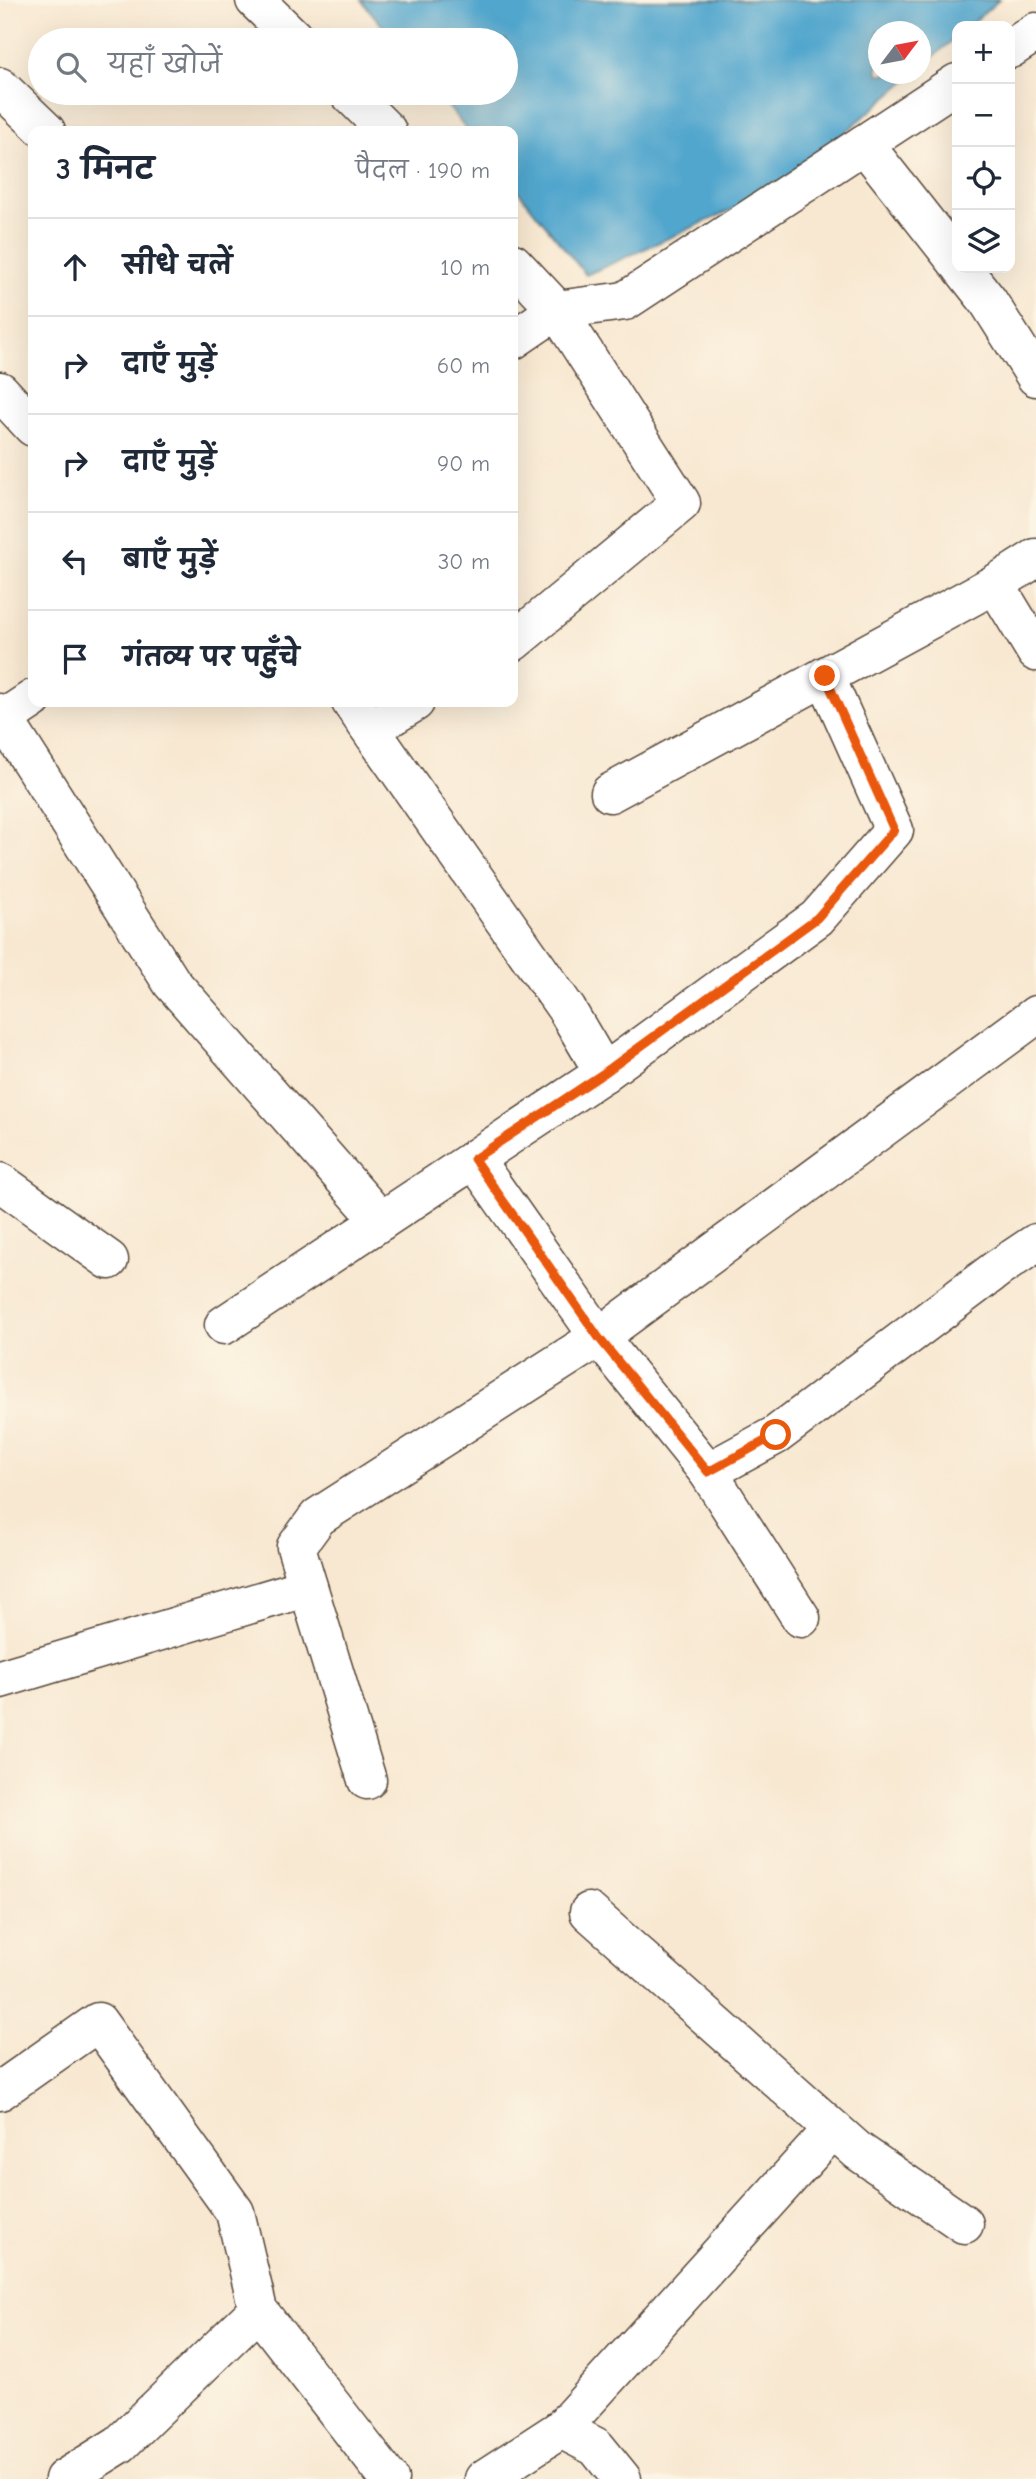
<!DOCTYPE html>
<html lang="hi">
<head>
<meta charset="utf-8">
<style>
  body { margin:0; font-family:"Comic Neue","Playpen Sans Deva",sans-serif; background:#f2f2f3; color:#1f2937 }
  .controls { position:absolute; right:21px; top:21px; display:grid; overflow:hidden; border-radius:14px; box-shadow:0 7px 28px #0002 }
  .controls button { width:63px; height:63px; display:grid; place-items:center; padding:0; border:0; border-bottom:2px solid #e0e1e3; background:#fff; color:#1f2937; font:35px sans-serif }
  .compass { position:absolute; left:868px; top:21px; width:63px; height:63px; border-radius:50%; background:#fff; box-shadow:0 7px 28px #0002; rotate:58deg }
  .stop { position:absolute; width:21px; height:21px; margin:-16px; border:5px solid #ea580c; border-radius:50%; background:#fff }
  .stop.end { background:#ea580c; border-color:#fff; box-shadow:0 2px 7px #0008 }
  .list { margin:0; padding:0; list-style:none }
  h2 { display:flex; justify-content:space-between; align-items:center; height:91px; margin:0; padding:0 28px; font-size:30px }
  h2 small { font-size:23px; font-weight:400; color:#747a83 }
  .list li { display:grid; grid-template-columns:46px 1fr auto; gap:21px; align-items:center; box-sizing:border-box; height:98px; padding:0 28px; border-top:2px solid #e0e1e3 }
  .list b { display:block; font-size:26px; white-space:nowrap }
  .list em { font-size:23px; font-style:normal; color:#747a83 }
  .icon { flex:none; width:38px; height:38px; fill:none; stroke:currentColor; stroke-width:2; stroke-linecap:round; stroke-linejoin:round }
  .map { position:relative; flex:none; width:1036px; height:2479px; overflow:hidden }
  .search { position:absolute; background:#fff; box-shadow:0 7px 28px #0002; left:28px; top:28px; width:490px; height:77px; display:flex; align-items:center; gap:18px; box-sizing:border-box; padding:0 24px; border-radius:38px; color:#747a83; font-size:26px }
  .panel { position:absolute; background:#fff; box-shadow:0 7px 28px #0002; left:28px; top:126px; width:490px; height:581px; border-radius:14px }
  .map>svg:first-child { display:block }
  .water { fill:#51a6cd; stroke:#466876; stroke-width:2 }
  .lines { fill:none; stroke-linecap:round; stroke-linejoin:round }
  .street-casing { stroke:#574639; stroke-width:41 }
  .street { stroke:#fff; stroke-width:38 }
  .route { stroke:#ea580c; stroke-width:9 }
</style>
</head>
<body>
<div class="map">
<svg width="1036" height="2479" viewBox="0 0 1036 2479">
  <rect width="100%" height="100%" fill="#fcf5e5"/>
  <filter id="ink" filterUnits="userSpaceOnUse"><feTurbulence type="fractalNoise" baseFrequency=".0143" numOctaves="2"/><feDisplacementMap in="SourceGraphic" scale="14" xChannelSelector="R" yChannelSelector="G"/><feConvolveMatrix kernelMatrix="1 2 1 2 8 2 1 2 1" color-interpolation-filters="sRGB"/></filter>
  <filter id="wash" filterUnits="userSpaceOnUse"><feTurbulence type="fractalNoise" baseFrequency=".00686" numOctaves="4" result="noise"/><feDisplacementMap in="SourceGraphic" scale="28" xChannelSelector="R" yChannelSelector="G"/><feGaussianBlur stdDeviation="1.57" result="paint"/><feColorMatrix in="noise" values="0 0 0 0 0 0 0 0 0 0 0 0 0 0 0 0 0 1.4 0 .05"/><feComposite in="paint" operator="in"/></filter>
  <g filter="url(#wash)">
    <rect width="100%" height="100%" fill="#f8e8d1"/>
    <!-- water -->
    <path class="water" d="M361,0H999L969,26H957V36L921,68L920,32H878V74H914L779,189L586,275L513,185V131H468L437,93H506V40H394Z"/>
  </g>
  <g filter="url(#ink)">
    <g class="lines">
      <defs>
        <g id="street">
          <path d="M255,0L296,40"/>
          <path d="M1010,49L1036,32"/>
          <path d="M0,87L46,131"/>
          <path d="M349,93L387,131"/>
          <path d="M864,144L957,262"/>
          <path d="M513,263L557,310L625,301L957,83"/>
          <path d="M962,268L988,301L1036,377"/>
          <path d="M513,340L557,310L681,503L513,642"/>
          <path d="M0,391L33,427"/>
          <path d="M995,584L1036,652"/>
          <path d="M351,702L567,1010L604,1073"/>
          <path d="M0,713L172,983L381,1221"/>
          <path d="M0,721L33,699"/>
          <path d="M371,729L415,702"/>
          <path d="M610,793L995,584L1036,558"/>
          <path d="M474,1159L599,1337L708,1472L801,1618"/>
          <path d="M0,1182L109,1260"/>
          <path d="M224,1325L604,1073L817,918L894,830L825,676"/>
          <path d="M708,1472L776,1435L997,1269L1036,1243"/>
          <path d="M0,1679L308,1587"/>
          <path d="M367,1780L296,1547L318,1517L599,1337L1036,1015"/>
          <path d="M589,1912L858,2151L964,2224"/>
          <path d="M0,2091L98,2022L235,2212L258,2310L389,2479"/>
          <path d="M561,2429L833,2129"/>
          <path d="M64,2479L120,2444L258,2310"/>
          <path d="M484,2479L561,2429L596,2447L622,2479"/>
        </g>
      </defs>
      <!-- street casing -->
      <use href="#street" class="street-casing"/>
      <!-- street -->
      <use href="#street" class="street"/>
    </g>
  </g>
  <g class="lines" filter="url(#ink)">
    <!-- route -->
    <path class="route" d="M776,1435L708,1472L599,1338L474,1159L604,1073L817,918L894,830L825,676"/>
  </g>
</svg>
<div class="controls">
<button>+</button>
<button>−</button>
<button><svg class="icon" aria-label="locate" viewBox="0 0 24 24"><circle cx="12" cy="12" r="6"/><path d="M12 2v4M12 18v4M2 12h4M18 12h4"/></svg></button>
<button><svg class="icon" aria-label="layers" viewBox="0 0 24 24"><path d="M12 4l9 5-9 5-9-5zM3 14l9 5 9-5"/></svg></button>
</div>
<svg class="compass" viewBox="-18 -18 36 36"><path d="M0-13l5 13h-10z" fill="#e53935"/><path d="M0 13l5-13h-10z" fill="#747a83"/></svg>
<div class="stop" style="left:776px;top:1435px"></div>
<div class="stop end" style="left:825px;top:676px"></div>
<div class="search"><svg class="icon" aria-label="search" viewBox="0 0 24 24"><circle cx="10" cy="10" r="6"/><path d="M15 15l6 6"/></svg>यहाँ खोजें</div>
<section class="panel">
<h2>3 मिनट<small>पैदल · 190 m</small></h2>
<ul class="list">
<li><svg class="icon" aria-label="ahead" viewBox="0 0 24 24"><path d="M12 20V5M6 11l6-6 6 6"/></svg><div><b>सीधे चलें</b></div><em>10 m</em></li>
<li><svg class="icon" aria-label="right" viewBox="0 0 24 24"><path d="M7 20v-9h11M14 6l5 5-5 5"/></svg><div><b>दाएँ मुड़ें</b></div><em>60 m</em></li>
<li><svg class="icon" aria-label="right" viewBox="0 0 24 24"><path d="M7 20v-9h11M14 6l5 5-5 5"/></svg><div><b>दाएँ मुड़ें</b></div><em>90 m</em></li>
<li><svg class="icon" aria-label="left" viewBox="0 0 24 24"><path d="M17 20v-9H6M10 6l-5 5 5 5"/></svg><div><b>बाएँ मुड़ें</b></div><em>30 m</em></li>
<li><svg class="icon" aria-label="arrive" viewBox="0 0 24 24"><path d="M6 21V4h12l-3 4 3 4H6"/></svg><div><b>गंतव्य पर पहुँचे</b></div></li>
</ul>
</section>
</div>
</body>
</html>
